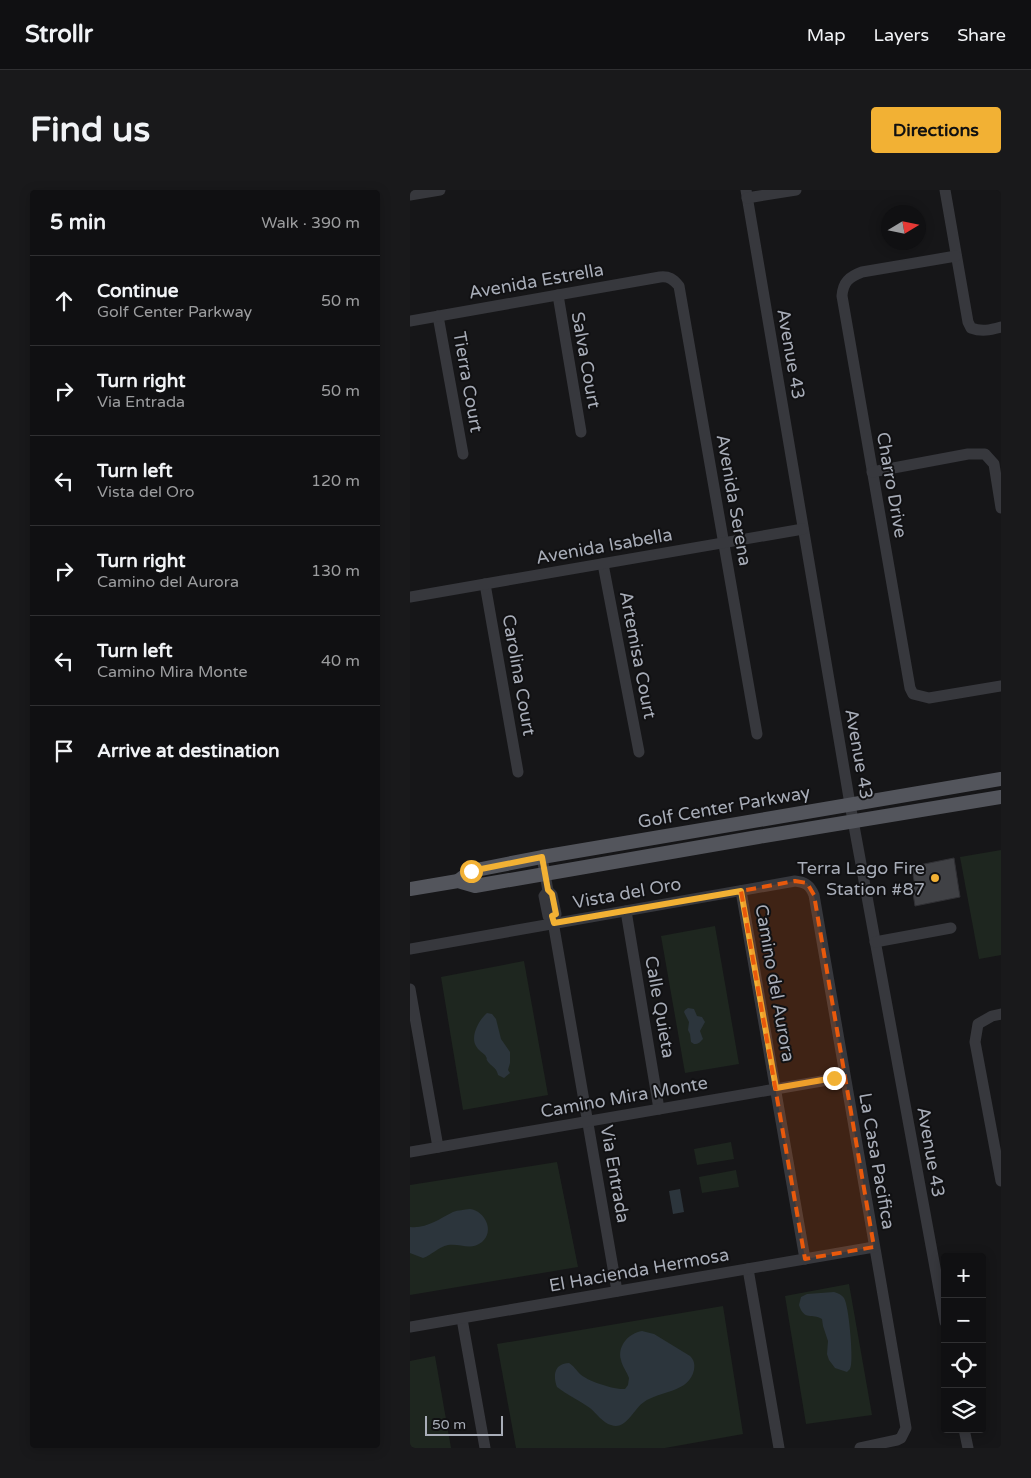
<!DOCTYPE html>
<html lang="en">
<head>
<meta charset="utf-8">
<style>
  body { margin:0; font-family:"Varela Round",sans-serif; background:#19191b; color:#f1f3f6 }
  .controls { position:absolute; right:15px; bottom:15px; display:grid; overflow:hidden; border-radius:5px; box-shadow:0 2px 12px #0003 }
  .controls button { width:45px; height:45px; display:grid; place-items:center; padding:0; border:0; border-bottom:1px solid #303032; background:#101012; color:#f1f3f6; font:25px sans-serif }
  .compass { position:absolute; left:471px; top:15px; width:45px; height:45px; border-radius:50%; background:#101012; box-shadow:0 2px 12px #0003; rotate:80deg }
  .scale { position:absolute; left:15px; bottom:12px; width:78px; box-sizing:border-box; padding-left:5px; border:2px solid #a8adb8; border-top:0; font-size:14px; line-height:18px; white-space:nowrap; color:#a8adb8; -webkit-text-stroke:4px #111113; paint-order:stroke }
  .stop { position:absolute; width:15px; height:15px; margin:-11px; border:4px solid #f2b134; border-radius:50%; background:#fff }
  .stop.end { background:#f2b134; border-color:#fff; box-shadow:0 1px 5px #0008 }
  .list { margin:0; padding:0; list-style:none }
  h2 { display:flex; justify-content:space-between; align-items:center; height:65px; margin:0; padding:0 20px; font-size:21px }
  h2 small { font-size:16px; font-weight:400; color:#9c9d9f }
  .list li { display:grid; grid-template-columns:32px 1fr auto; gap:15px; align-items:center; box-sizing:border-box; height:90px; padding:0 20px; border-top:1px solid #303032 }
  .list b { display:block; font-size:19px; white-space:nowrap }
  .list p { margin:0; font-size:16px; white-space:nowrap; color:#9c9d9f }
  .list em { font-size:16px; font-style:normal; color:#9c9d9f }
  .icon { flex:none; width:28px; height:28px; fill:none; stroke:currentColor; stroke-width:2; stroke-linecap:round; stroke-linejoin:round }
  .map { position:relative; flex:none; width:591px; height:1258px; overflow:hidden; border-radius:5px }
  header { display:flex; align-items:center; gap:30px; box-sizing:border-box; height:70px; padding:0 25px; background:#101012; border-bottom:1px solid #303032 }
  header strong { font-size:24px }
  nav { display:flex; gap:28px; margin-inline-start:auto; font-size:18px }
  .intro { display:flex; align-items:center; justify-content:space-between; box-sizing:border-box; height:120px; padding:0 30px }
  h1 { margin:0; font-size:35px }
  .button { padding:12px 22px; border-radius:5px; background:#f2b134; color:#111; font-size:18px; font-weight:700 }
  main { display:flex; gap:30px; padding:0 30px }
  aside { flex:1; background:#101012; border-radius:5px; box-shadow:0 2px 12px #0003 }
  .map>svg:first-child { display:block }
  .green { fill:#1e261f }
  .water { fill:#2c353c }
  .building { fill:#404145; stroke:#303034 }
  .lines { fill:none; stroke-linecap:round; stroke-linejoin:round }
  .minor { stroke:#37383d; stroke-width:11 }
  .major { stroke:#53555c; stroke-width:14 }
  .route { stroke:#f2b134; stroke-width:6 }
  .marked { fill:#e8590c; fill-opacity:0.2; stroke:#e8590c; stroke-width:4; stroke-dasharray:10 6; stroke-linejoin:round }
  .poi-dot { fill:#f2b134; stroke:#111113; stroke-width:2 }
  .labels { text-anchor:middle; stroke-width:4; stroke-linejoin:round; paint-order:stroke }
  .street-label { font-size:18px; fill:#a8adb8; stroke:#111113 }
  .poi-label { font-size:18px; fill:#a8adb8; stroke:#111113; text-anchor:end }
</style>
</head>
<body>
<header>
<strong>Strollr</strong>
<nav><a>Map</a><a>Layers</a><a>Share</a></nav>
</header>
<div class="intro"><h1>Find us</h1><a class="button">Directions</a></div>
<main>
<aside>
<h2>5 min<small>Walk · 390 m</small></h2>
<ul class="list">
<li><svg class="icon" aria-label="ahead" viewBox="0 0 24 24"><path d="M12 20V5M6 11l6-6 6 6"/></svg><div><b>Continue</b><p>Golf Center Parkway</p></div><em>50 m</em></li>
<li><svg class="icon" aria-label="right" viewBox="0 0 24 24"><path d="M7 20v-9h11M14 6l5 5-5 5"/></svg><div><b>Turn right</b><p>Via Entrada</p></div><em>50 m</em></li>
<li><svg class="icon" aria-label="left" viewBox="0 0 24 24"><path d="M17 20v-9H6M10 6l-5 5 5 5"/></svg><div><b>Turn left</b><p>Vista del Oro</p></div><em>120 m</em></li>
<li><svg class="icon" aria-label="right" viewBox="0 0 24 24"><path d="M7 20v-9h11M14 6l5 5-5 5"/></svg><div><b>Turn right</b><p>Camino del Aurora</p></div><em>130 m</em></li>
<li><svg class="icon" aria-label="left" viewBox="0 0 24 24"><path d="M17 20v-9H6M10 6l-5 5 5 5"/></svg><div><b>Turn left</b><p>Camino Mira Monte</p></div><em>40 m</em></li>
<li><svg class="icon" aria-label="arrive" viewBox="0 0 24 24"><path d="M6 21V4h12l-3 4 3 4H6"/></svg><div><b>Arrive at destination</b></div></li>
</ul>
</aside>
<div class="map">
<svg width="591" height="1258" viewBox="0 0 591 1258">
  <rect width="100%" height="100%" fill="#161618"/>
  <!-- green -->
  <g class="green">
    <path d="M591,660V765L569,769L550,667Z"/>
    <path d="M305,736L329,874L275,883L251,746Z"/>
    <path d="M114,771L138,905L53,920L31,787Z"/>
    <path d="M321,952L324,969L287,975L284,959Z"/>
    <path d="M147,972L168,1077L0,1105V995Z"/>
    <path d="M326,980L329,997L292,1003L289,987Z"/>
    <path d="M439,1094L462,1225L396,1234L375,1106Z"/>
    <path d="M313,1116L333,1244L255,1258H106L87,1154Z"/>
    <path d="M25,1166L41,1258H0V1171Z"/>
  </g>
  <!-- water -->
  <g class="water">
    <path d="M278,818L284,819L287,826L292,827L295,832L290,841L293,849C290,852 289,854 284,854L281,852L280,844L278,840L279,832L274,822L275,820Z"/>
    <path d="M77,823L82,824L86,829L91,849L100,862V873L98,880L100,883L94,888L88,885C87,879 83,877 79,873C74,867 79,871 75,865C72,862 68,860 66,856C60,846 69,830 77,823Z"/>
    <path d="M270,999L274,1022L263,1024L259,1001Z"/>
    <path d="M60,1019C75,1021 85,1041 72,1052C61,1061 50,1053 38,1055C28,1057 22,1065 13,1068L0,1063V1037C16,1039 29,1029 43,1022C48,1020 54,1020 60,1019Z"/>
    <path d="M424,1102C428,1103 432,1105 434,1108C439,1116 443,1166 441,1175C440,1180 440,1179 437,1182L425,1178L419,1170L417,1164L418,1151L413,1136L412,1129C402,1123 394,1131 389,1115L391,1107L397,1104Z"/>
    <path d="M232,1141L244,1144L280,1166C284,1170 285,1174 284,1180C279,1203 249,1201 234,1212C224,1218 216,1241 201,1235C193,1233 186,1223 180,1218C169,1210 157,1205 147,1197C143,1185 144,1174 159,1173C164,1176 166,1180 170,1184C177,1191 205,1200 215,1199L218,1195L219,1188C217,1182 212,1176 211,1170C207,1156 219,1143 232,1141Z"/>
  </g>
  <!-- building -->
  <path class="building" d="M544,668L550,707L505,716L502,697L505,696L502,679H510L509,675Z"/>
  <g class="lines">
    <!-- minor -->
    <g class="minor">
      <path d="M336,0L440,614L535,1132"/>
      <path d="M535,0L558,132L561,138C572,142 580,140 591,137"/>
      <path d="M0,5L30,0"/>
      <path d="M337,8L386,0"/>
      <path d="M546,66L452,82C439,87 433,92 432,106L500,498L503,504L519,508L591,496"/>
      <path d="M148,105L171,242"/>
      <path d="M28,126L53,264"/>
      <path d="M0,131L250,87C259,86 263,89 269,96L347,544"/>
      <path d="M462,282L558,264H575L584,274L591,318"/>
      <path d="M193,374L229,562"/>
      <path d="M75,394L108,582"/>
      <path d="M0,407L393,339"/>
      <path d="M132,667L138,701L142,705L146,724L142,726H138L134,706L138,701"/>
      <path d="M331,701L395,1069"/>
      <path d="M216,721L249,919"/>
      <path d="M142,726L207,1101"/>
      <path d="M465,752L541,738"/>
      <path d="M0,759L385,691C395,692 400,695 404,705L496,1238L491,1248L487,1250L450,1258"/>
      <path d="M0,799L28,957"/>
      <path d="M591,824L582,826L568,834L565,852L591,991"/>
      <path d="M0,962L435,887"/>
      <path d="M338,1079L369,1258"/>
      <path d="M52,1129L75,1258"/>
      <path d="M0,1137L464,1057"/>
      <path d="M554,1239L558,1258"/>
    </g>
    <!-- major -->
    <g class="major">
      <path d="M48,691L61,681L132,667L591,589"/>
      <path d="M0,699L48,691L65,696L348,647L591,607"/>
    </g>
  </g>
  <g class="lines">
    <!-- route -->
    <path class="route" d="M61,681L132,667L138,700L142,704L146,724L142,726L144,733L331,701L366,898L424,888"/>
  </g>
  <!-- marked area -->
  <path class="marked" d="M385,691L397,693L404,705L464,1057L395,1069L331,701Z"/>
  <!-- markers -->
  <circle class="poi-dot" cx="525" cy="688" r="5"/>
  <g class="labels">
    <!-- street labels -->
    <g class="street-label">
      <text transform="translate(126 91) rotate(-10)" y="6">Avenida Estrella</text>
      <text transform="translate(381 164) rotate(80)" y="6">Avenue 43</text>
      <text transform="translate(176 170) rotate(80)" y="6">Salva Court</text>
      <text transform="translate(58 192) rotate(80)" y="6">Tierra Court</text>
      <text transform="translate(482 295) rotate(80)" y="6">Charro Drive</text>
      <text transform="translate(324 310) rotate(80)" y="6">Avenida Serena</text>
      <text transform="translate(194 356) rotate(-10)" y="6">Avenida Isabella</text>
      <text transform="translate(228 465) rotate(79)" y="6">Artemisa Court</text>
      <text transform="translate(109 485) rotate(80)" y="6">Carolina Court</text>
      <text transform="translate(449 564) rotate(80)" y="6">Avenue 43</text>
      <text transform="translate(314 617) rotate(-10)" y="6">Golf Center Parkway</text>
      <text transform="translate(217 703) rotate(-10)" y="6">Vista del Oro</text>
      <text transform="translate(365 793) rotate(80)" y="6">Camino del Aurora</text>
      <text transform="translate(250 817) rotate(80)" y="6">Calle Quieta</text>
      <text transform="translate(214 907) rotate(-10)" y="6">Camino Mira Monte</text>
      <text transform="translate(521 962) rotate(80)" y="6">Avenue 43</text>
      <text transform="translate(467 971) rotate(80)" y="6">La Casa Pacifica</text>
      <text transform="translate(205 984) rotate(80)" y="6">Via Entrada</text>
      <text transform="translate(229 1080) rotate(-10)" y="6">El Hacienda Hermosa</text>
    </g>
    <!-- poi labels -->
    <g class="poi-label">
      <text x="515" y="684">Terra Lago Fire<tspan x="515" dy="21">Station #87</tspan></text>
    </g>
  </g>
</svg>
<div class="controls">
<button>+</button>
<button>−</button>
<button><svg class="icon" aria-label="locate" viewBox="0 0 24 24"><circle cx="12" cy="12" r="6"/><path d="M12 2v4M12 18v4M2 12h4M18 12h4"/></svg></button>
<button><svg class="icon" aria-label="layers" viewBox="0 0 24 24"><path d="M12 4l9 5-9 5-9-5zM3 14l9 5 9-5"/></svg></button>
</div>
<svg class="compass" viewBox="-18 -18 36 36"><path d="M0-13l5 13h-10z" fill="#e53935"/><path d="M0 13l5-13h-10z" fill="#9c9d9f"/></svg>
<div class="scale">50 m</div>
<div class="stop" style="left:61px;top:681px"></div>
<div class="stop end" style="left:424px;top:888px"></div>
</div>
</main>
</body>
</html>
